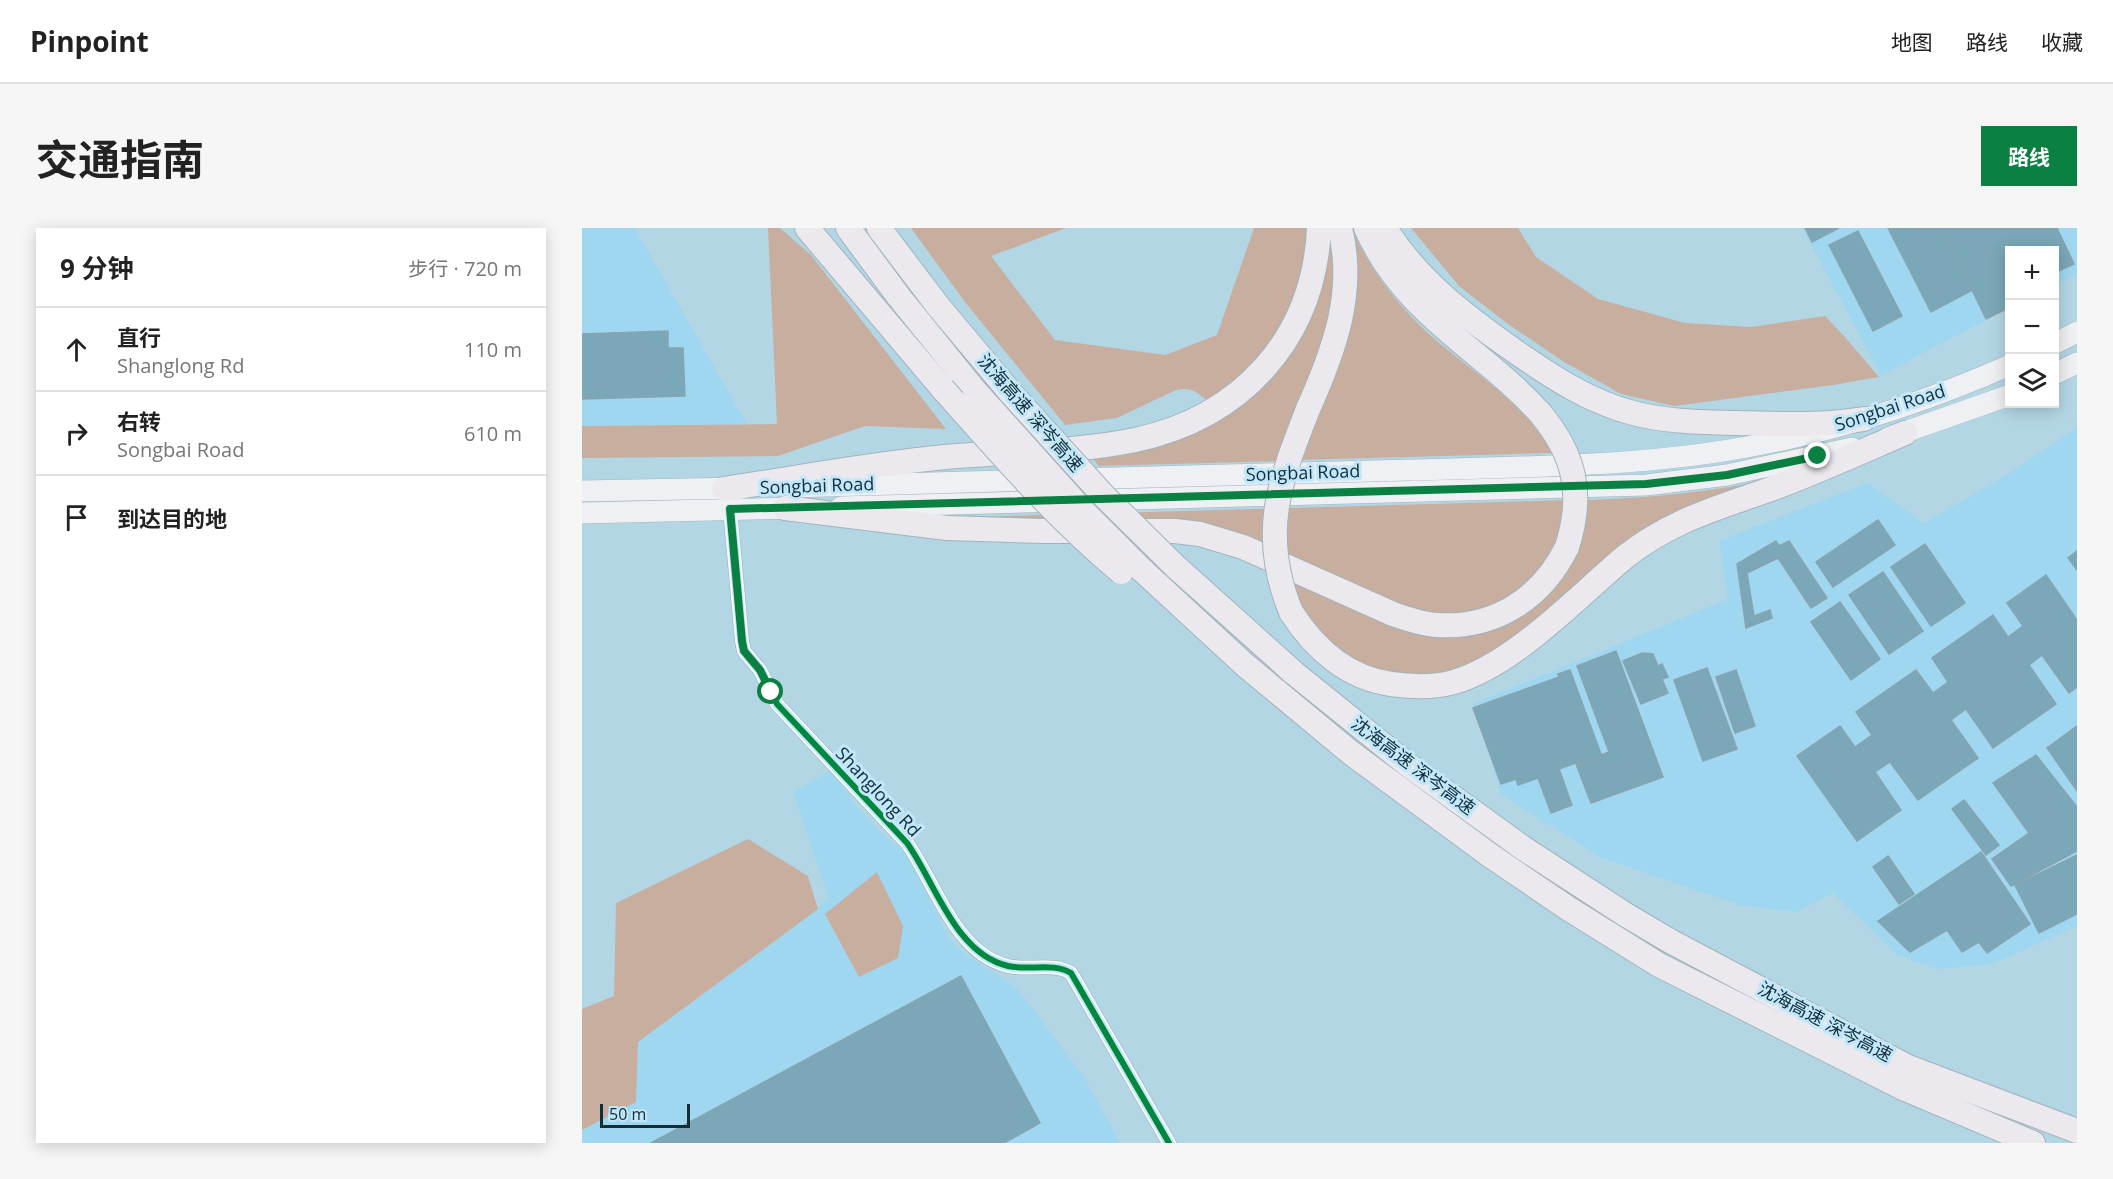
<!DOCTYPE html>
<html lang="zh">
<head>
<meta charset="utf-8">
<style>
  body { margin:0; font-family:"Open Sans","Noto Sans SC",sans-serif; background:#f6f6f6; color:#222 }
  .controls { position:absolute; right:18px; top:18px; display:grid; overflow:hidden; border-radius:0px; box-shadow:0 3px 15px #0003 }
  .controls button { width:54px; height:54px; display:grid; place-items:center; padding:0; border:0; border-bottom:2px solid #e0e0e0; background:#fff; color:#222; font:30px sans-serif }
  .scale { position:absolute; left:18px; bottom:15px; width:90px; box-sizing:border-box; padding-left:6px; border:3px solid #132e39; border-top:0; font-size:16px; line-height:21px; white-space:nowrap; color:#132e39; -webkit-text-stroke:4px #c1e7f9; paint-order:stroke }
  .stop { position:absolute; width:18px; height:18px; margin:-14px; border:4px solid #0b8043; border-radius:50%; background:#fff }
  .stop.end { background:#0b8043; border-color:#fff; box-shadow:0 2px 6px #0008 }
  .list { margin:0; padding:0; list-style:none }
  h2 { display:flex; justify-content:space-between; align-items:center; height:78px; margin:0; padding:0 24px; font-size:26px }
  h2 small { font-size:20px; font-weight:400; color:#767676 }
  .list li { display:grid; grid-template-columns:39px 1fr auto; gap:18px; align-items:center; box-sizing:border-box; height:84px; padding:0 24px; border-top:2px solid #e0e0e0 }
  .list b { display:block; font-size:22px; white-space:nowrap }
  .list p { margin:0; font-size:20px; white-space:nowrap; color:#767676 }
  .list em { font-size:20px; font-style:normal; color:#767676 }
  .icon { flex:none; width:33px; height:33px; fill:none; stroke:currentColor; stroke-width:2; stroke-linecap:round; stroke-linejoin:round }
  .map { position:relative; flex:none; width:1495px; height:915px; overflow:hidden; border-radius:0px }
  header { display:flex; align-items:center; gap:36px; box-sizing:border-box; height:84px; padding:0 30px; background:#fff; border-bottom:2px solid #e0e0e0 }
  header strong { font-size:28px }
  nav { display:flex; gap:33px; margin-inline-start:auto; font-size:21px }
  .intro { display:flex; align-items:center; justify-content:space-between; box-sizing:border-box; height:144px; padding:0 36px }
  h1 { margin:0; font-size:42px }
  .button { padding:15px 27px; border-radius:0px; background:#0b8043; color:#fff; font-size:21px; font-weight:700 }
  main { display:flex; gap:36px; padding:0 36px }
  aside { flex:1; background:#fff; border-radius:0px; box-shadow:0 3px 15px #0003 }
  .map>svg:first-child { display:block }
  .built { fill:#9fd7f0 }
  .green { fill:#c8ae9f }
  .building { fill:#7aa8b8; stroke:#88a3b0; stroke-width:1.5 }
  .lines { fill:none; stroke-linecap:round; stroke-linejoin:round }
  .street-casing { stroke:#90acb8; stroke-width:15 }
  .primary-casing { stroke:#a0b4bb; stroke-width:22 }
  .highway-casing { stroke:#a0b4bb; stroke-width:26 }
  .street { stroke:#f4f9fb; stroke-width:14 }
  .primary { stroke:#eef0f3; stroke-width:21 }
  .highway { stroke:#ebe9ee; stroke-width:24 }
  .highway-bridge-casing { stroke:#a0b4bb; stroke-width:26; stroke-linecap:butt }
  .highway-bridge { stroke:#ebe9ee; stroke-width:24 }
  .cycleway-casing { stroke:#c1e7f9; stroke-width:10 }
  .cycleway { stroke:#00873e; stroke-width:6 }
  .route { stroke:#0b8043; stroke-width:8 }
  .labels { text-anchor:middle; stroke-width:6; stroke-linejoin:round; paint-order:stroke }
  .street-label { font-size:18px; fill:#132e39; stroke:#c1e7f9 }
</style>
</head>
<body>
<header>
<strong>Pinpoint</strong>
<nav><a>地图</a><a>路线</a><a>收藏</a></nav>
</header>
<div class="intro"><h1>交通指南</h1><a class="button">路线</a></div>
<main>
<aside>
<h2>9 分钟<small>步行 · 720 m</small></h2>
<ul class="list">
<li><svg class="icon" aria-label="ahead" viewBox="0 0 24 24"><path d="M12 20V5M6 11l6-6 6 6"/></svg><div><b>直行</b><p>Shanglong Rd</p></div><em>110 m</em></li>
<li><svg class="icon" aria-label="right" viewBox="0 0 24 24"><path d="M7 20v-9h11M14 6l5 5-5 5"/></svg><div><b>右转</b><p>Songbai Road</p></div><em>610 m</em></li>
<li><svg class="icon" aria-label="arrive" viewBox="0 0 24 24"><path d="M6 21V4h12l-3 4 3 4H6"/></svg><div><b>到达目的地</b></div></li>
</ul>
</aside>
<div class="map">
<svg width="1495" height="915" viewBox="0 0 1495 915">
  <rect width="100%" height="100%" fill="#b3d6e5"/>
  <!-- built -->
  <g class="built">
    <path d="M0,0H53L165,196L0,198Z"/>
    <path d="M1220,0H1495V46L1473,57L1472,22H1428L1427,80L1299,147Z"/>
    <path d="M1495,200V698L1410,736L1356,741L1315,727L1251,665L1215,684L1157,677L1018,629L919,566L891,476L1146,371L1137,313L1285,255L1342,295L1431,243Z"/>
    <path d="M249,542L277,581L298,603L322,623L367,709L381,724L430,756L439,765L502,849L538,915H0V902L54,874L56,814L236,681L246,669L211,564Z"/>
  </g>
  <!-- green -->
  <g class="green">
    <path d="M186,0H198L229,27L364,201L283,198L196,228L0,230V198L195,196Z"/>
    <path d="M329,0H484L409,28L473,112L583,127L635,107L672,0H726C722,75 687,132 624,172C614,163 608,159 594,162L535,190L483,197L383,74Z"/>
    <path d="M829,0H936L954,29L1016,71L1103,95L1169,99L1243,88L1262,108L1297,149L1251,157L1092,178L1039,166L982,134L926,96L877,58Z"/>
    <path d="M770,1C789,45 820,83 856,114C896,148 944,177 970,225L715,232C748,153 790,92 770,1Z"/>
    <path d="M748,11C765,84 721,166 695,233L517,238L510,230C532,224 555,219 577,213C589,210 602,209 613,204C689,171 744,95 748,11Z"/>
    <path d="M1199,250L1134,270L892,437L849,449L804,447L763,429L729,399L705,349L780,383L930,391L1004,272C1073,270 1131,263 1199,250Z"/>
    <path d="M985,272L983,296L959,345L922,376L877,388L837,385L665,310L360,290Z"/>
    <path d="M166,611L226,648L236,681L56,814L54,874L0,902V781L32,768L34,675Z"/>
    <path d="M295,644L321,698L316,730L277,749L243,686Z"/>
  </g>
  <!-- building -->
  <g class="building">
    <path d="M1223,0H1257L1230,14Z"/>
    <path d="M1306,0H1373L1402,56L1349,84Z"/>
    <path d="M1360,0H1475L1492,36L1472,45V22H1428V79L1404,91Z"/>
    <path d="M1276,3L1320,88L1291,103L1247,17Z"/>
    <path d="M86,103V120H101L103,168L0,171V106Z"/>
    <path d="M1296,292L1313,317L1251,359L1234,334Z"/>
    <path d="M1194,313L1197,318L1207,313L1245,370L1229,380L1196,330L1165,345L1172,388L1188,382L1190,390L1164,400L1155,336Z"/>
    <path d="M1343,316L1383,375L1349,398L1309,339Z"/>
    <path d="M1495,323V342L1486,330Z"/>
    <path d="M1301,344L1341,403L1307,426L1267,367Z"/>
    <path d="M1464,347L1495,392V459L1487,465L1460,427L1447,437L1474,476L1411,520L1384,481L1369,492L1396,530L1336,572L1308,534L1293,544L1319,582L1275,613L1215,528L1258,498L1273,519L1290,507L1274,484L1334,442L1351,465L1366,454L1350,430L1411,387L1426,409L1441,398L1425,375Z"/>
    <path d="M1258,374L1298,431L1269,452L1229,394Z"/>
    <path d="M1034,423L1081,549L1009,575L994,536L1027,524L995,438Z"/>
    <path d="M1060,425L1071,426L1076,438L1080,436L1086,449L1080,451L1086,465L1059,476L1041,433Z"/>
    <path d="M1125,440L1155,521L1121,533L1092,452Z"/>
    <path d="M988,442L1019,526L977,541L990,577L969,585L956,550L936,557L934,551L919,556L891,480L977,449L976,446Z"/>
    <path d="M1154,442L1173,498L1153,505L1134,449Z"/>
    <path d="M1495,498V563L1465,520Z"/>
    <path d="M1454,527L1495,579V623L1429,658L1410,631L1447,605L1411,555Z"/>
    <path d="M1382,572L1417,617L1404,627L1370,581Z"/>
    <path d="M1399,624L1448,696L1405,725L1397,714L1380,724L1365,702L1328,724L1296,693Z"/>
    <path d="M1495,627V686L1457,705L1433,657Z"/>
    <path d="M1306,628L1332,666L1317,676L1291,639Z"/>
    <path d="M379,748L458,895L422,915H69Z"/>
  </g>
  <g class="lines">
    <defs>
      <path id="street" d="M148,281L160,413L162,423L178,442L195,476L325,615C353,654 373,726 426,738C447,743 471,734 489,745L587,915"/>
      <g id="primary">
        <path d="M1472,116L1495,104"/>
        <path d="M1472,146L1495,135"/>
        <path d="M1306,210L1428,167"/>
        <path d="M495,251C606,248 717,245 828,242C932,239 1038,239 1141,223C1240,208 1337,177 1428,137"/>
        <path d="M210,259L455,252"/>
        <path d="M0,263L158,260"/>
        <path d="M259,279L1064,257L1145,247L1270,220"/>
        <path d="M0,285L218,280"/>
      </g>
      <g id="highway">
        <path d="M225,0L361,161"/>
        <path d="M266,0L317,69L393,163"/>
        <path d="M297,0L356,78L428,164"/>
        <path d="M784,0C822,86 899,120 958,185"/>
        <path d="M803,0C836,53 884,89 934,124C970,149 1008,174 1051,185C1085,194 1119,194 1155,195C1198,196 1239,198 1282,191"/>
        <path d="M726,181C752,123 774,64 758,0"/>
        <path d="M142,261C215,250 289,236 363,229C425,223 491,225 553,212C660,189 732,111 737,0"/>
        <path d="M203,280L365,300L462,303H593L618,306L661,319L811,386C825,391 840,396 855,397C913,401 960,370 985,319"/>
        <path d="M594,339L712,445L825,536L941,620L1044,687L1088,713L1326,839L1495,903"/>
        <path d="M560,342L663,437L769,525L909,628L987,681L1077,737L1321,860L1451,915"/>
        <path d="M709,384C732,420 765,450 809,456C830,459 851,460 872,454C933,436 995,369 1044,328C1093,290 1140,279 1197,258C1239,242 1281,223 1323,205"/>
      </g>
    </defs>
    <!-- street casing -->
    <use href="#street" class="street-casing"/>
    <!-- primary casing -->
    <use href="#primary" class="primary-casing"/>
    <!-- highway casing -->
    <use href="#highway" class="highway-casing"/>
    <!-- street -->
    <use href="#street" class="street"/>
    <!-- primary -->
    <use href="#primary" class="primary"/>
    <!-- highway -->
    <use href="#highway" class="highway"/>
    <defs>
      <g id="highway-bridge">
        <path d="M361,161C418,225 473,289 539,344"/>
        <path d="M393,163L501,283L560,342"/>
        <path d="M428,164L521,267L594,339"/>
        <path d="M958,185C993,227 1002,266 985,319"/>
        <path d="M709,384C677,306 697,255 726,181"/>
      </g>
    </defs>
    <!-- highway-bridge casing -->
    <use href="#highway-bridge" class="highway-bridge-casing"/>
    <!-- highway-bridge -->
    <use href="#highway-bridge" class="highway-bridge"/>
    <defs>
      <path id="cycleway" d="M148,281L160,413L162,423L178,442L195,476L325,615C353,654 373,726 426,738C447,743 471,734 489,745L587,915"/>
    </defs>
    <!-- cycleway casing -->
    <use href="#cycleway" class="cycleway-casing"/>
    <!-- cycleway -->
    <use href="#cycleway" class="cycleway"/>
  </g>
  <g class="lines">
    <!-- route -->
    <path class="route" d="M189,464L178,442L162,423L160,413L148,281L1064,256L1145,247L1236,228"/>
  </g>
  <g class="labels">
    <!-- street labels -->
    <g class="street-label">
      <text transform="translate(1308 180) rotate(-18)" y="6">Songbai Road</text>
      <text transform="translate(448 185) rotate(49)" y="6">沈海高速 深岑高速</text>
      <text transform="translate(721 245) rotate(-2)" y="6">Songbai Road</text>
      <text transform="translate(235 258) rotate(-2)" y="6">Songbai Road</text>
      <text transform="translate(831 538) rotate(37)" y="6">沈海高速 深岑高速</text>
      <text transform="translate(296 564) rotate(47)" y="6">Shanglong Rd</text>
      <text transform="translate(1243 794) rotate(28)" y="6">沈海高速 深岑高速</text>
    </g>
  </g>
</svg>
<div class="controls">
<button>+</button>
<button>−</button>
<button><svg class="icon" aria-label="layers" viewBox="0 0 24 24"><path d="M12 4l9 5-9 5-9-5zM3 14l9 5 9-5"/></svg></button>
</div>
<div class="scale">50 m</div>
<div class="stop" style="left:189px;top:464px"></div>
<div class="stop end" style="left:1236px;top:228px"></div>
</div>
</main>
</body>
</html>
